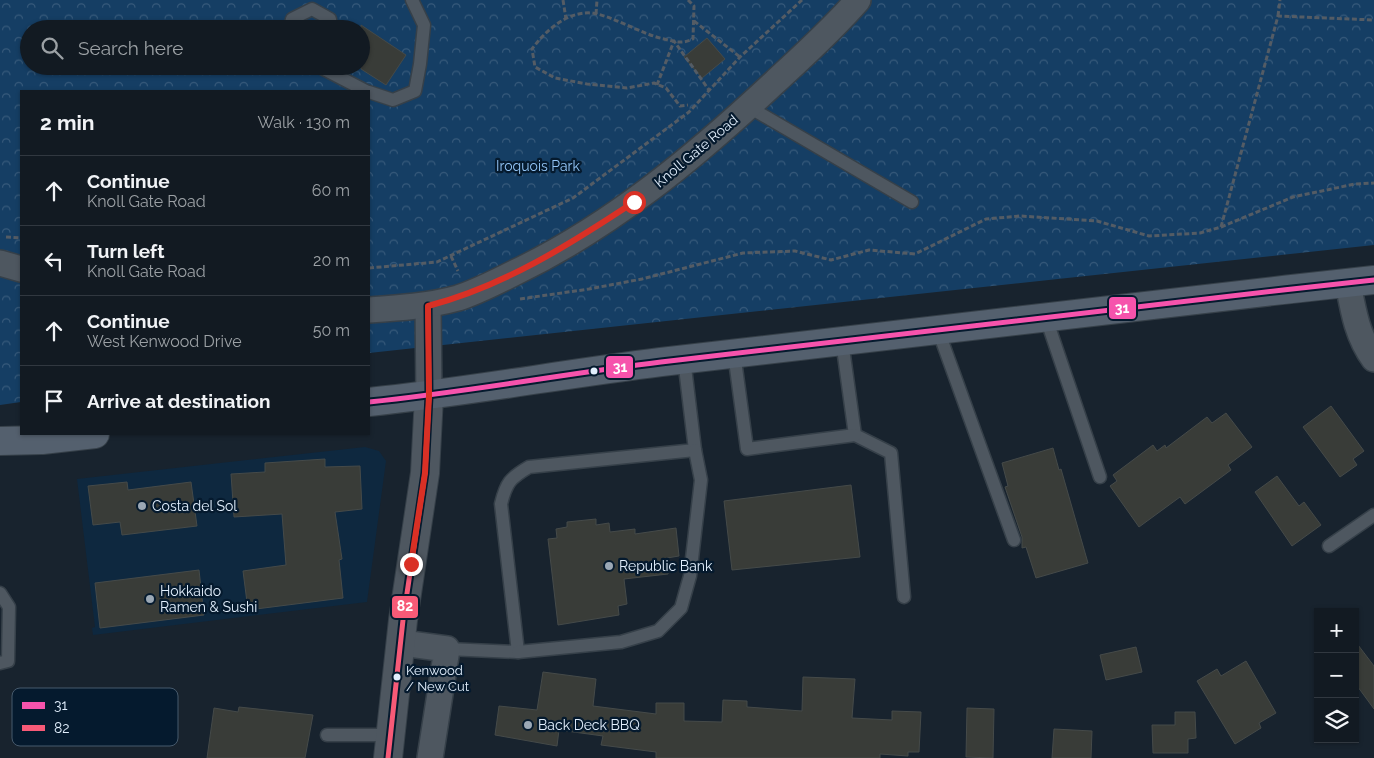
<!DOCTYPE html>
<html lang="en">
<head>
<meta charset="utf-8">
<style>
  body { margin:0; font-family:Raleway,sans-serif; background:#1b232a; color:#f1f3f6 }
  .controls { position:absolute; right:15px; bottom:15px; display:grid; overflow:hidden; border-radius:0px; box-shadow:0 1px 4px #0004 }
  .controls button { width:45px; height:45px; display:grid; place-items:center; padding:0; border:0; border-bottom:1px solid #313840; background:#121a22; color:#f1f3f6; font:25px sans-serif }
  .stop { position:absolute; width:15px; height:15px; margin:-11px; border:4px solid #d93025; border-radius:50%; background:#fff }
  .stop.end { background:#d93025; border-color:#fff; box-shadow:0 1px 5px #0008 }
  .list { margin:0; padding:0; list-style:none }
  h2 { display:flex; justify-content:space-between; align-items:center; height:65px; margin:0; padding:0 20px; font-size:21px }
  h2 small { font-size:16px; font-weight:400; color:#9ca1a5 }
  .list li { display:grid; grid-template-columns:32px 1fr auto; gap:15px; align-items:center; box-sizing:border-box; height:70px; padding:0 20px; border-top:1px solid #313840 }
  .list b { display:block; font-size:19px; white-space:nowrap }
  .list p { margin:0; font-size:16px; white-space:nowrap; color:#9ca1a5 }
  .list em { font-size:16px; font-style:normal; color:#9ca1a5 }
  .icon { flex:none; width:28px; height:28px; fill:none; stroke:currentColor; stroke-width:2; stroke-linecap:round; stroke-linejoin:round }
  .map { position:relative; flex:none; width:1374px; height:758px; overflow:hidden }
  .search { position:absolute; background:#121a22; box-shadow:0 1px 4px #0004; left:20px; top:20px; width:350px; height:55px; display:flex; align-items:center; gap:12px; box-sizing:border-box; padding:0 18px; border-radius:28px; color:#9ca1a5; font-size:19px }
  .panel { position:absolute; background:#121a22; box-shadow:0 1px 4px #0004; left:20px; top:90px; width:350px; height:345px; border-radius:0px }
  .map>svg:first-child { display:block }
  .built { fill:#0e283f }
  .park { fill:url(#park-crowns); fill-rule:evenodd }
  .building { fill:#393c38; stroke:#454a49 }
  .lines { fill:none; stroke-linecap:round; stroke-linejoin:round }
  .service-casing { stroke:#364049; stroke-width:15 }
  .minor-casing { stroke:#364049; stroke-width:28 }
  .tertiary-casing { stroke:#364049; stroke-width:30 }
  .primary-casing { stroke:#364049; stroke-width:30 }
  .path { stroke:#545c65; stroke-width:3; stroke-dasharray:5 2.5; stroke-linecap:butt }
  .service { stroke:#4e5760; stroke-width:12 }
  .minor { stroke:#4e5760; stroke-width:25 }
  .tertiary { stroke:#4e5760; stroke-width:28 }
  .primary { stroke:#54606e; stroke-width:28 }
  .bus-1-casing { stroke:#051a2e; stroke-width:9 }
  .bus-2-casing { stroke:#051a2e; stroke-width:9 }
  .bus-1 { stroke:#f653ac; stroke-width:5 }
  .bus-2 { stroke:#f75a77; stroke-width:5 }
  .route { stroke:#d93025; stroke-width:6 }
  .bus-dot { fill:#e2effd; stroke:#051a2e; stroke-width:2 }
  .poi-dot { fill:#9ba8b5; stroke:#051a2e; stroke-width:2 }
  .labels { text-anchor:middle; stroke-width:4.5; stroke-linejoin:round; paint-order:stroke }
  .bus-label { font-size:13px; fill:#e2effd; stroke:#051a2e; text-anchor:start }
  .street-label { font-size:14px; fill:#e2effd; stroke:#051a2e }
  .park-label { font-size:14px; fill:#93c5f6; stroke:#051a2e }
  .poi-label { font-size:14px; fill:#e2effd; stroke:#051a2e; text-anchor:start }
  .key { fill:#051a2e; stroke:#475a6c; stroke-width:1 }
  .key-label { font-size:14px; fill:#e2effd }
  .line-badge { stroke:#051a2e; stroke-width:2 }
  .badge-label { font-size:14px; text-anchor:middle; font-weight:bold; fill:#fff }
</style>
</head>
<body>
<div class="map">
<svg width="1374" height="758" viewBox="0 0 1374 758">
  <defs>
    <pattern id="park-crowns" width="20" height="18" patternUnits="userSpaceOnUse" patternTransform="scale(1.25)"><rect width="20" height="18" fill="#153e64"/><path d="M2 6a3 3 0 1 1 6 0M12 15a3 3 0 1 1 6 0" fill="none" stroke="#375a7b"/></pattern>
  </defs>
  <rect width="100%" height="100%" fill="#18232e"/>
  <!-- built -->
  <path class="built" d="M365,447L379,451L386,461L367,602L93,635L92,628L95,627L77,479Z"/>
  <!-- park -->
  <path class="park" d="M0,0H1374V245L369,353V91H21V402L0,405ZM29,29H361V66H29Z"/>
  <!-- building -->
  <g class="building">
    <path d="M361,25L406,55L386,85L361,69Z"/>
    <path d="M707,38L725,59L702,78L684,57Z"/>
    <path d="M1331,406L1364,451L1353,459L1357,465L1340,477L1303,427Z"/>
    <path d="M1226,413L1252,447L1228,465L1231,470L1185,504L1180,497L1139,527L1110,486L1117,481L1113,475L1153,445L1157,451L1165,445L1166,448L1207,417L1212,423Z"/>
    <path d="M1053,448L1059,470L1061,469L1088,563L1036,578L1026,547L1022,548V537L1005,487L1008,486L1002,463Z"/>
    <path d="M325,459V467L360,466L362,509L335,512L342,559L339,560L343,598L248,610L243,571L286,565L282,514L234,517L231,474L265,472V463Z"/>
    <path d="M1277,476L1299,506L1304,502L1321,525L1292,546L1255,492Z"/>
    <path d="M127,482L128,490L191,482L197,526L122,535L120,522L93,525L88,486Z"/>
    <path d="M851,485L860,557L732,570L724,501Z"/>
    <path d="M596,519V525L609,523L610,532L635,529V534L676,528L679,556L667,558L668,574L624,579L627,604L618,606L619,615L558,625L548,539L557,538L556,529L567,527V522Z"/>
    <path d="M199,570L204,615L100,628L95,583Z"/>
    <path d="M1355,641L1374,666V709L1355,683Z"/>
    <path d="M1136,647L1142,672L1106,680L1100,655Z"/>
    <path d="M1246,661L1276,713L1259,723L1261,728L1235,744L1197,681L1217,669L1221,676Z"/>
    <path d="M543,672L596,679L593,706L656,714V703H684V721L722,722L723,700L747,701V707L802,711L803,677L855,679L852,718L892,720V711L921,712L919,752H908V756L880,754V758H656V752L601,745L603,736L559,730L557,746L495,735L499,706L537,710Z"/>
    <path d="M239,707L313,715L305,758H207L214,708L238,712Z"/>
    <path d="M967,708L994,709L993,758L966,757Z"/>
    <path d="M1175,712H1195L1196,738L1188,739V753H1153L1152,725H1175Z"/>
    <path d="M1054,729L1092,731L1091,758H1052Z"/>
  </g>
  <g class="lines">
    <defs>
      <g id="service">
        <path d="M290,29L292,19L312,9L330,19L331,29"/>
        <path d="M318,66L366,91"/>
        <path d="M369,92L393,100L415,91L420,64L424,25L412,0"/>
        <path d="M749,107L912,202"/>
        <path d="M1046,318L1100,477"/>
        <path d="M938,330L1014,540"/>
        <path d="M842,341L855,435L891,453L904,597"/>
        <path d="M734,353L747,449L855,435"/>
        <path d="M1329,546L1374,515"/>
        <path d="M0,593L9,607L8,661L0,663"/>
        <path d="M447,649L518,652L501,504C506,483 510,478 529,467L695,450L684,359"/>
        <path d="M518,652L621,642L658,631L681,608L690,576L701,480L695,450"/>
        <path d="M327,735H391"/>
      </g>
      <g id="minor">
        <path d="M0,263L21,269"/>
        <path d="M1348,283C1353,310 1357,336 1374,359"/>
        <path d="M428,306L429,396"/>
        <path d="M369,310C399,308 429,306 458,298C477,292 496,282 514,273C612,226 696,156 775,82C804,55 833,29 858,0"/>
        <path d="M402,643L447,649L430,758"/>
      </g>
      <path id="tertiary" d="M388,758L403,620L425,473L429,396"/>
      <g id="primary">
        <path d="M369,402C467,392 563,374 661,362C898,333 1136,306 1374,280"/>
        <path d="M0,441L42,440L95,434"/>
      </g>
    </defs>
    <!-- service casing -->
    <use href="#service" class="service-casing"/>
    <!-- minor casing -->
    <use href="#minor" class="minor-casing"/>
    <!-- tertiary casing -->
    <use href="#tertiary" class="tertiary-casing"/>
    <!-- primary casing -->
    <use href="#primary" class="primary-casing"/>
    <!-- path -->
    <g class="path">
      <path d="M563,0L566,19"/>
      <path d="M688,0L694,6L693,39C682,44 676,42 664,39C641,34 613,16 592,13C567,11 545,31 532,49L535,67L555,78L587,84L627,88L654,83L666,88L680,106L688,105"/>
      <path d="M596,14L597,0"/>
      <path d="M1278,16L1280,0"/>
      <path d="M694,21L740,57"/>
      <path d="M657,85L674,41L709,90"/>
      <path d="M1221,227L1278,16L1374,20"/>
      <path d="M6,237L21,238"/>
      <path d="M451,256L458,271"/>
      <path d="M369,268L437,262L573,198L689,112L740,57L802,0"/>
      <path d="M520,299L589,289L642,279L743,253L795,251L831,260L869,250L915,254L986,219L1020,216L1097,221L1149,236L1200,233L1221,227L1293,197L1355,184L1374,183"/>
    </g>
    <!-- service -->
    <use href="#service" class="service"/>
    <!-- minor -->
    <use href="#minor" class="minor"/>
    <!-- tertiary -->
    <use href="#tertiary" class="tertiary"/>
    <!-- primary -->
    <use href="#primary" class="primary"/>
    <defs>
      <path id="bus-1" d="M369,402C467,392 563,374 661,362C898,333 1136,306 1374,280"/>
      <path id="bus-2" d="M388,758L403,620L425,473L429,396L428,306"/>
    </defs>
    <!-- bus-1 casing -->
    <use href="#bus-1" class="bus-1-casing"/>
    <!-- bus-2 casing -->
    <use href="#bus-2" class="bus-2-casing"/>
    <!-- bus-1 -->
    <use href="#bus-1" class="bus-1"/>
    <!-- bus-2 -->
    <use href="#bus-2" class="bus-2"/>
  </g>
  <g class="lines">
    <!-- route -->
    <path class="route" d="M411,564L425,473L429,396L428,306C504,286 569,245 634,202"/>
  </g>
  <!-- markers -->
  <g class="bus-dot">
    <circle cx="594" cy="371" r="4.5"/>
    <circle cx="397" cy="677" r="4.5"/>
  </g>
  <g class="poi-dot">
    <circle cx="142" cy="506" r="5"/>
    <circle cx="609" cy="566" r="5"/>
    <circle cx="150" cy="599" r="5"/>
    <circle cx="528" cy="725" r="5"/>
  </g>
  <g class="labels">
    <!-- bus labels -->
    <g class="bus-label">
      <text x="406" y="675">Kenwood<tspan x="406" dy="16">/ New Cut</tspan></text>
    </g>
    <!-- street labels -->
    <g class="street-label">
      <text transform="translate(696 151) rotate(-40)" y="5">Knoll Gate Road</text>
    </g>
    <!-- park labels -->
    <g class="park-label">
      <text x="538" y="171">Iroquois Park</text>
    </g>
    <!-- poi labels -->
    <g class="poi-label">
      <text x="152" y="511">Costa del Sol</text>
      <text x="619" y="571">Republic Bank</text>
      <text x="160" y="596">Hokkaido<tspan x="160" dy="16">Ramen &amp; Sushi</tspan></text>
      <text x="538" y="730">Back Deck BBQ</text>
    </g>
  </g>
  <!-- legend -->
  <rect x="12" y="688" width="166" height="58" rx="8" class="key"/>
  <rect x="22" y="702" width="23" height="7" fill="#f653ac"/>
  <rect x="22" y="725" width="23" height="6" fill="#f75a77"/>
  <g class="key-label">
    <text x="54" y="710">31</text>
    <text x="54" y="733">82</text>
  </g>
  <g class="line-badge">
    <rect x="1108" y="296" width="29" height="24" rx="5" fill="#f653ac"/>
    <rect x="605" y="355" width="29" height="24" rx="5" fill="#f653ac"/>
    <rect x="391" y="595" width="28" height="24" rx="5" fill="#f75a77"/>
  </g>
  <g class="badge-label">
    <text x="1122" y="313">31</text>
    <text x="620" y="372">31</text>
    <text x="405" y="611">82</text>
  </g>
</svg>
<div class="controls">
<button>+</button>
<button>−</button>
<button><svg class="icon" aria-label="layers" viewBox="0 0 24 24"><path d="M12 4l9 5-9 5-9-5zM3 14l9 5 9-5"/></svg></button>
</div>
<div class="stop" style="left:634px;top:202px"></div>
<div class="stop end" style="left:411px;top:564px"></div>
<div class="search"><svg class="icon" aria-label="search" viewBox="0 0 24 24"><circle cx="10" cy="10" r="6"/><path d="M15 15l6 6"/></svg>Search here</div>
<section class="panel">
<h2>2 min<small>Walk · 130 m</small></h2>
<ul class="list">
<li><svg class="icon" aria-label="ahead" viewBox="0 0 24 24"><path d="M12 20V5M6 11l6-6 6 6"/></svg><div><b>Continue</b><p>Knoll Gate Road</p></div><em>60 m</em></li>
<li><svg class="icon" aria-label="left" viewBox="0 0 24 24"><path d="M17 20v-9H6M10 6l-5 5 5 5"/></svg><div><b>Turn left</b><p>Knoll Gate Road</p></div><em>20 m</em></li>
<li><svg class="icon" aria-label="ahead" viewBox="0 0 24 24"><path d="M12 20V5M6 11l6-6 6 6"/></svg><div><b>Continue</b><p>West Kenwood Drive</p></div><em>50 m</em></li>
<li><svg class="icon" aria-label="arrive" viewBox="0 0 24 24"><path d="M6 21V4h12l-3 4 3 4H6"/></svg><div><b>Arrive at destination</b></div></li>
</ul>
</section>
</div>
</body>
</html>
